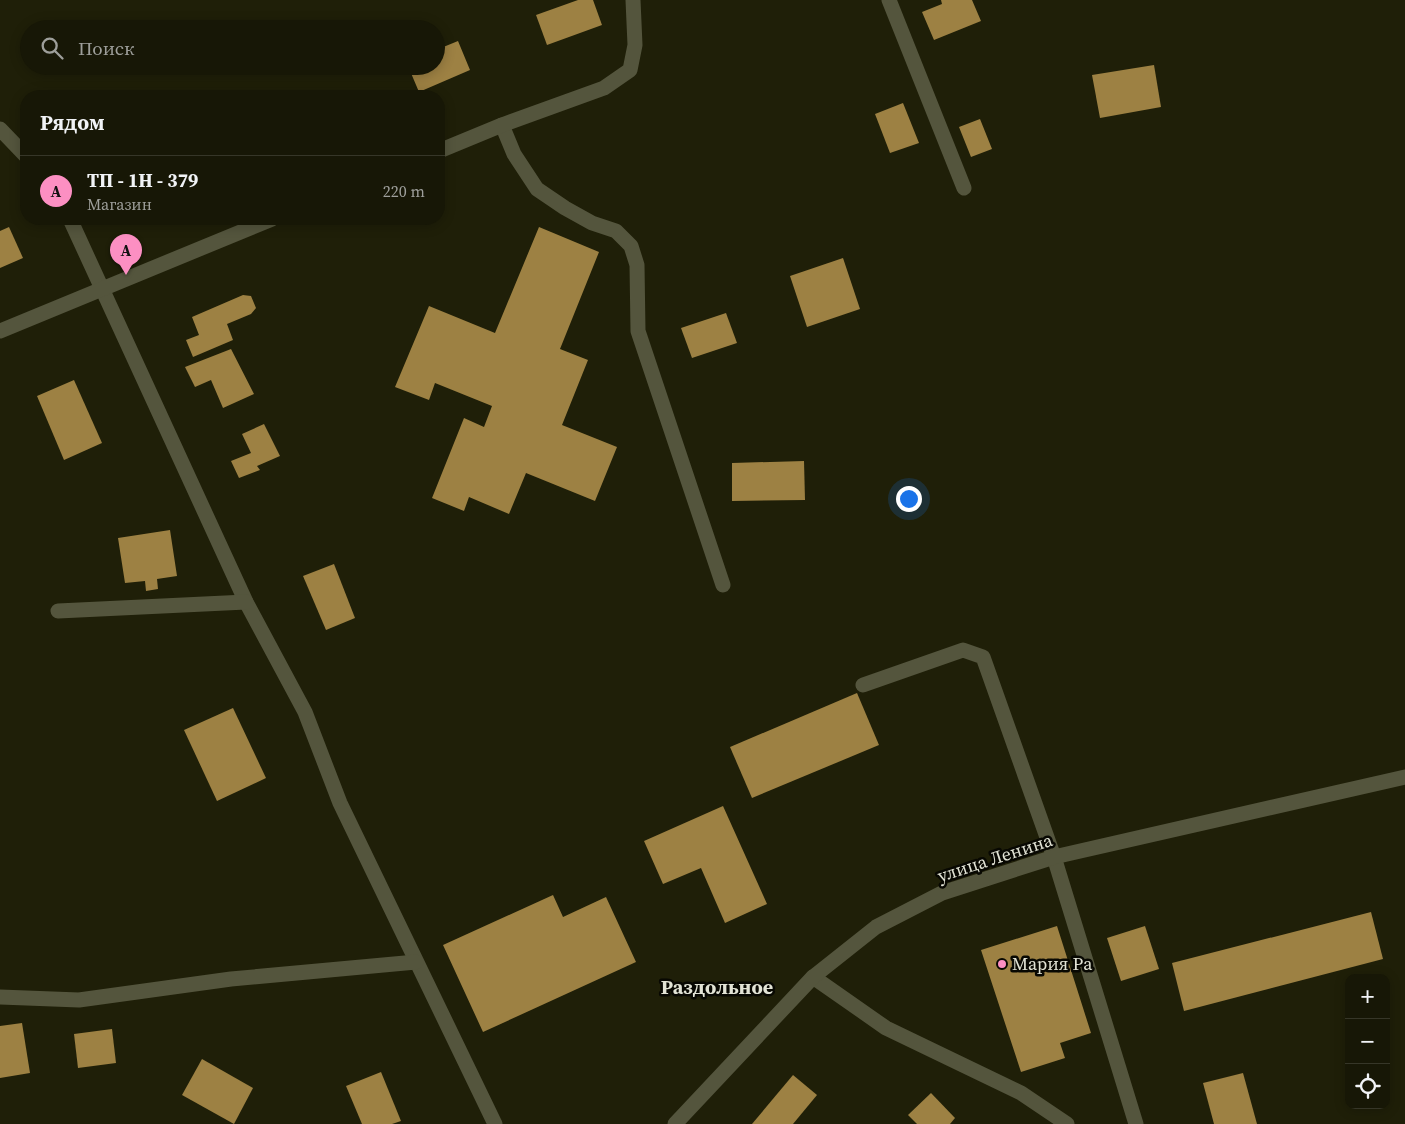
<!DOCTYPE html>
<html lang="ru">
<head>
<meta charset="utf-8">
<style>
  body { margin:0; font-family:"Source Serif 4",serif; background:#242414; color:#f1f3f6 }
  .controls { position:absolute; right:15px; bottom:15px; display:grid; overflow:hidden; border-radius:10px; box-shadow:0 2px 12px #0003 }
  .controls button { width:45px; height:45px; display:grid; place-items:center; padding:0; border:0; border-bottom:1px solid #363628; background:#171706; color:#f1f3f6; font:25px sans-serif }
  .you { position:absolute; left:908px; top:498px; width:18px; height:18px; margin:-12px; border:4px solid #fff; border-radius:50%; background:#1a73e8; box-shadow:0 0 0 8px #1a73e833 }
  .badge { display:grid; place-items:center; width:32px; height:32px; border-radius:50%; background:#fc8fc2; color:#111; font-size:16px; font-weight:700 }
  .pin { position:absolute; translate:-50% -41px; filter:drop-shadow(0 1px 2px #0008) }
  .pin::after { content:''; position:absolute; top:26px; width:18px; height:15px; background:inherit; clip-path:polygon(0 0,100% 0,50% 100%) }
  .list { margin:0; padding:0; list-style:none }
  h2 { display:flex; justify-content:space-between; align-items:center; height:65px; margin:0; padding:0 20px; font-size:21px }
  h2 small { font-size:16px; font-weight:400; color:#9e9f9b }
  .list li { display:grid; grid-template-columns:32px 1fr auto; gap:15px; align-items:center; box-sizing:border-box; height:70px; padding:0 20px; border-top:1px solid #363628 }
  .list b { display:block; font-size:19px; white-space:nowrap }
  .list p { margin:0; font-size:16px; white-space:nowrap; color:#9e9f9b }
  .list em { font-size:16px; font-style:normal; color:#9e9f9b }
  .icon { flex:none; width:28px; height:28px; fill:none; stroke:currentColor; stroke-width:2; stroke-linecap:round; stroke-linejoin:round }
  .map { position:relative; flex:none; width:1405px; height:1124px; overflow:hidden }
  .search { position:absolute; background:#171706; box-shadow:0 2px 12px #0003; left:20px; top:20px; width:425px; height:55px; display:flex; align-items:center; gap:12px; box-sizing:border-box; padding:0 18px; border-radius:28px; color:#9e9f9b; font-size:19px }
  .panel { position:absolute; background:#171706; box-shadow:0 2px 12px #0003; left:20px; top:90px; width:425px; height:135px; border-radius:20px }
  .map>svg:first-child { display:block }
  .building { fill:#9d8143 }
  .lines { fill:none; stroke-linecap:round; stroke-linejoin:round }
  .minor { stroke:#54553d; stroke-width:15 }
  .poi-dot { fill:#fc8fc2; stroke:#080802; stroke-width:2 }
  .labels { text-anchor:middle; stroke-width:5; stroke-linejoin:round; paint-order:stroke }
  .street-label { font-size:18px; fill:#e2e3d5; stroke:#080802 }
  .poi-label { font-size:18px; fill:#e2e3d5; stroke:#080802; text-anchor:start }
  .quarter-label { font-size:20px; font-weight:bold; fill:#e2e3d5; stroke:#080802 }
</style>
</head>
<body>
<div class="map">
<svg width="1405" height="1124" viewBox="0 0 1405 1124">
  <rect width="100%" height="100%" fill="#1f1f08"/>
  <!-- building -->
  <g class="building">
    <path d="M578,0H593L602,25L547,45L536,15Z"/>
    <path d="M941,0H972L981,21L934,40L922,12L942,4Z"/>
    <path d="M458,41L470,70L419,92L408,66H436V50Z"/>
    <path d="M1154,65L1161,107L1100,118L1092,75Z"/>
    <path d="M903,103L919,143L890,153L875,114Z"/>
    <path d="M980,119L992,149L971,157L959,127Z"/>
    <path d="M9,227L23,258L0,268V231Z"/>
    <path d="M539,227L599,252L560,349L588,360L562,425L617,447L595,501L526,473L509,514L469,497L464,511L432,498L464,418L484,427L492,406L435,383L429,400L395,387L429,306L495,333Z"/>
    <path d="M843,258L860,309L807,327L790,276Z"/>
    <path d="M243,295L251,296L256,308L251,314L227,324L233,340L193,357L186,340L199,335L192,317Z"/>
    <path d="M726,313L737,343L692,358L681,328Z"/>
    <path d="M231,349L254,394L223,408L211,380L195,387L185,367Z"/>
    <path d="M74,380L102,443L64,460L37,396Z"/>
    <path d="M264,424L280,456L257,466L260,470L239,478L231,461L251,453L242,434Z"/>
    <path d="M804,461L805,500L732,501V463Z"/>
    <path d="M170,530L177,576L157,579L158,589L146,591L145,581L125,583L118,538Z"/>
    <path d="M334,564L355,618L326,630L303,576Z"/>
    <path d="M857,693L879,745L752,798L730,747Z"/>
    <path d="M233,708L266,778L217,801L184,730Z"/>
    <path d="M723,806L767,904L725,923L701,868L663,884L644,841Z"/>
    <path d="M553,895L563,917L606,897L636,962L483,1032L443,945Z"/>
    <path d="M1371,912L1383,959L1184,1011L1172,963Z"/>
    <path d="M1057,926L1091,1033L1060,1043L1065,1058L1021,1072L981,950Z"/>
    <path d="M1145,926L1159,969L1121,981L1107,938Z"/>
    <path d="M22,1023L30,1073L0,1078V1026Z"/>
    <path d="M112,1029L116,1063L78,1068L74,1034Z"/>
    <path d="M202,1059L253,1088L234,1124L182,1095Z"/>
    <path d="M381,1072L401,1121L392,1124H362L346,1086Z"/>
    <path d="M1243,1073L1257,1124H1214L1203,1083Z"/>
    <path d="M793,1075L817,1095L793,1124H752Z"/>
    <path d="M931,1093L955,1118L950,1124H917L908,1115Z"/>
  </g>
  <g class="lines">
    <!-- minor -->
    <g class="minor">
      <path d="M889,0L964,188"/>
      <path d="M502,125L514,154L537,189L565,208L592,223L616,231L631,246L637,265L638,331L723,585"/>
      <path d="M0,129L26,156"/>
      <path d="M439,151L502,125L604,88L630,70L635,45L633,0"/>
      <path d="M70,219L246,602L305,712L340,803L495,1124"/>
      <path d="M0,331L272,219"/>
      <path d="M58,611L246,602"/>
      <path d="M863,685L963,650L983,657L1054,857L1136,1124"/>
      <path d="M813,977L886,1028L1021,1093L1067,1124"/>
      <path d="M0,997L79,1000L231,979L416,962"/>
      <path d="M675,1124L813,977L876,927L942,893L1054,857L1405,777"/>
    </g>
  </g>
  <!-- markers -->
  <circle class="poi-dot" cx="1002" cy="964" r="5"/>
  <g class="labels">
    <!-- street labels -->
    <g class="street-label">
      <text transform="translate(995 858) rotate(-18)" y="6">улица Ленина</text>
    </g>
    <!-- poi labels -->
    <g class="poi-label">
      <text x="1012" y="970">Мария Ра</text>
    </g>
    <!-- quarter labels -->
    <g class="quarter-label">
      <text x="717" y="994">Раздольное</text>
    </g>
  </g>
</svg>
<div class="controls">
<button>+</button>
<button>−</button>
<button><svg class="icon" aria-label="locate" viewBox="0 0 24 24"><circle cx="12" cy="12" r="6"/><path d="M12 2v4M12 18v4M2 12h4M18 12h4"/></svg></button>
</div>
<div class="you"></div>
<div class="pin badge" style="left:126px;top:275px">A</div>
<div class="search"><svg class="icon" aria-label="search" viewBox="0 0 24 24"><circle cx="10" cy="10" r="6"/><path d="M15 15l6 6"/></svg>Поиск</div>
<section class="panel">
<h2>Рядом<small></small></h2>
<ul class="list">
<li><span class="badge">A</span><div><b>ТП - 1Н - 379</b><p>Магазин</p></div><em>220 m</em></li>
</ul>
</section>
</div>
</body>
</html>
